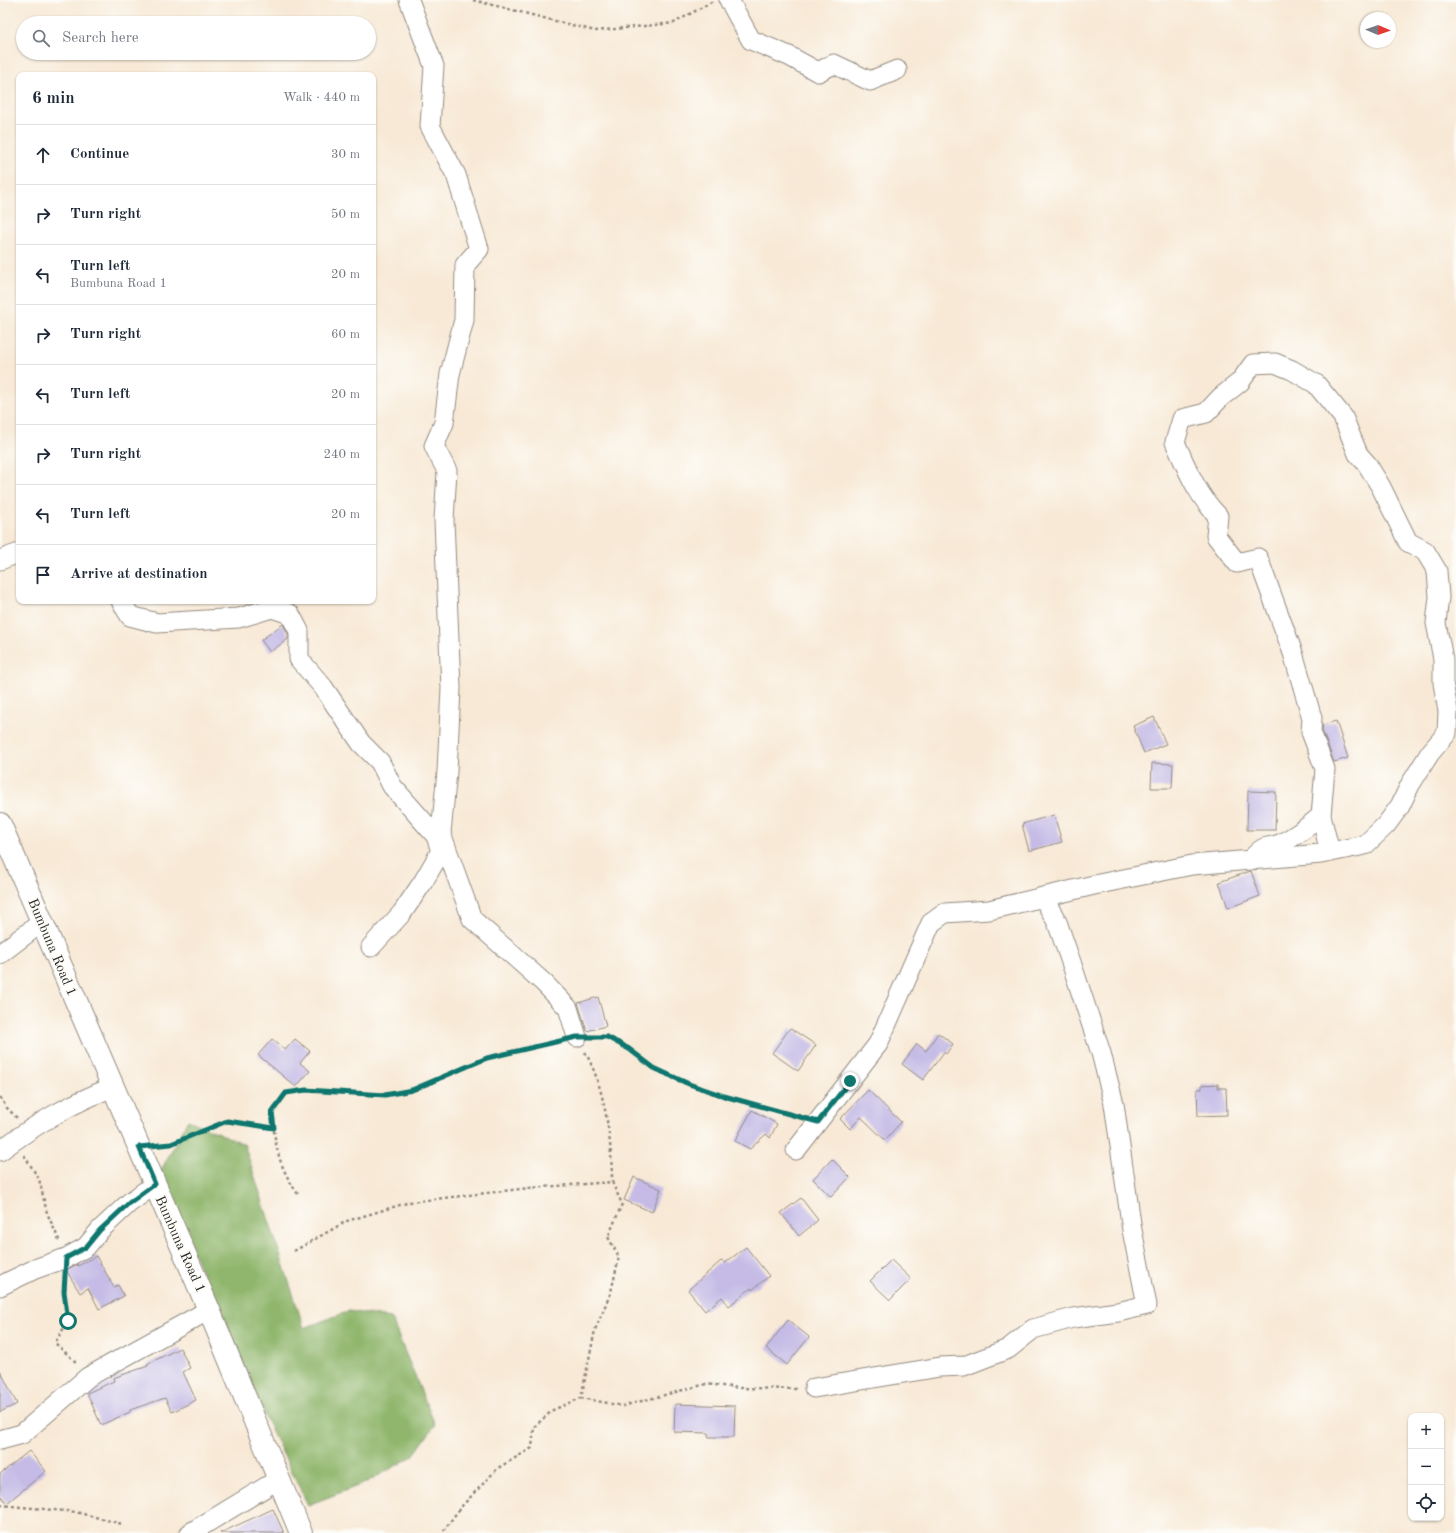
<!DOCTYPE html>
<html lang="en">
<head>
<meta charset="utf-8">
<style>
  body { margin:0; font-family:"Old Standard TT",serif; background:#f2f2f3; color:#1f2937 }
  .controls { position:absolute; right:12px; bottom:12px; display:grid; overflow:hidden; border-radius:8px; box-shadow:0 1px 3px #0004 }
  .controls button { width:36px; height:36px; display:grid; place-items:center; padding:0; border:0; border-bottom:1px solid #e0e1e3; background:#fff; color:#1f2937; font:20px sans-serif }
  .compass { position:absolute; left:1360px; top:12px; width:36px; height:36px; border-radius:50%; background:#fff; box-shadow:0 1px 3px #0004; rotate:92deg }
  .stop { position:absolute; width:12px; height:12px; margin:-9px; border:3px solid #0f766e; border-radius:50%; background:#fff }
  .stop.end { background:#0f766e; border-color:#fff; box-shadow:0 1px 4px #0008 }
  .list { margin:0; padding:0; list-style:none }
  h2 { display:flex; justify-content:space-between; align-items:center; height:52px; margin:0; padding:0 16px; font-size:17px }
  h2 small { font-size:13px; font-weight:400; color:#747a83 }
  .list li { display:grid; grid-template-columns:26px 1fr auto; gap:12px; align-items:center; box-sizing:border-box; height:60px; padding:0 16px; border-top:1px solid #e0e1e3 }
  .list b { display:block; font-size:15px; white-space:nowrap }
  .list p { margin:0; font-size:13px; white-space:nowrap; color:#747a83 }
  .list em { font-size:13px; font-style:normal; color:#747a83 }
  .icon { flex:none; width:22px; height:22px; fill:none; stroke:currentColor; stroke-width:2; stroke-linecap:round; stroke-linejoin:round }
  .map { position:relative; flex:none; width:1456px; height:1533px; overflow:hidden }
  .search { position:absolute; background:#fff; box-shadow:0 1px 3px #0004; left:16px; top:16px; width:360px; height:44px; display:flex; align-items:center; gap:10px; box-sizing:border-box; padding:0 14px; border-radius:22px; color:#747a83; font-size:15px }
  .panel { position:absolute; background:#fff; box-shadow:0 1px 3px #0004; left:16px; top:72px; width:360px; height:532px; border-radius:8px }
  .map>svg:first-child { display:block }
  .forest { fill:#8fb66c; stroke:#5d704c }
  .building { fill:#c5bbe6 }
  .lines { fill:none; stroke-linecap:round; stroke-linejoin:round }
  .minor-casing { stroke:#928a80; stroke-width:21 }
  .major-casing { stroke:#928a80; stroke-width:24 }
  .path { stroke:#928a80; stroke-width:2.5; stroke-dasharray:3 3; stroke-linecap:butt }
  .minor { stroke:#fff; stroke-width:19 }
  .major { stroke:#fff; stroke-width:22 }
  .route { stroke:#0f766e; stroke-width:5 }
  .labels { text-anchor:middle; stroke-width:4; stroke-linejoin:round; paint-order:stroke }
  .street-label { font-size:14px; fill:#2b2b2b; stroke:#fdfcf7 }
</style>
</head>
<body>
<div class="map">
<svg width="1456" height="1533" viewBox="0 0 1456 1533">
  <rect width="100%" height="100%" fill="#fdfcf7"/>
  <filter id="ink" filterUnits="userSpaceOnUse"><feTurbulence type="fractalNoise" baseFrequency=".025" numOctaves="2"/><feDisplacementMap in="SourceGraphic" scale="8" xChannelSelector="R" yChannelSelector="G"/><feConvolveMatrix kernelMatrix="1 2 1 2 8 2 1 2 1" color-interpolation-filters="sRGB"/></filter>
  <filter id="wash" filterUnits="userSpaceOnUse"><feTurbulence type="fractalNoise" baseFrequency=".012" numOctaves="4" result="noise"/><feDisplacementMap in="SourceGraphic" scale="16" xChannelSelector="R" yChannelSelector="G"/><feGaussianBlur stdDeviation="0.9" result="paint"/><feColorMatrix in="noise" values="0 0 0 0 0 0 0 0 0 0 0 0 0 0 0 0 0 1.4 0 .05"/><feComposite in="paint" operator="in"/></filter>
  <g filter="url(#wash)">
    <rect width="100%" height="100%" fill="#f8e9d6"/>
    <!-- forest -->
    <path class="forest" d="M188,1120L244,1144L304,1328L349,1311L391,1318L435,1425L413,1456L365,1483L308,1505L268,1423L159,1174Z"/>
    <g id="blocks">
      <!-- building -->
      <g class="building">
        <path d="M283,624L288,634V639L270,652L261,640Z"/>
        <path d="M1154,717L1166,744L1144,753L1133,726Z"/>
        <path d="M1336,721L1348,758L1334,762L1322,730L1323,725Z"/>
        <path d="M1152,763L1173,764L1172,788H1151Z"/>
        <path d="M1248,791L1276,792L1275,830H1247Z"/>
        <path d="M1054,815L1062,842L1029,851L1022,824Z"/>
        <path d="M1251,871L1260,896L1228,908L1219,882Z"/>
        <path d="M598,997L606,1026L587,1031L578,1003Z"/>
        <path d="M790,1028L816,1045L798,1071L772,1053Z"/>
        <path d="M938,1033L953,1044L946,1054L944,1052L923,1080L902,1064L917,1044L926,1051Z"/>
        <path d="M272,1039L285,1050L295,1039L310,1051L300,1063L310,1071L296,1087L258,1055Z"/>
        <path d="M1218,1084V1088H1226L1227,1115L1198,1116L1197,1089H1202V1085Z"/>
        <path d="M868,1090L901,1122L885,1140L861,1117L850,1129L840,1119Z"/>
        <path d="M752,1110L777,1124L770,1138L766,1134L750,1149L735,1141Z"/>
        <path d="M832,1159L850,1177L831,1197L813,1179Z"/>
        <path d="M634,1177L661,1189L652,1212L624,1200Z"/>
        <path d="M801,1198L818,1220L799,1236L781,1213Z"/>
        <path d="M746,1247L769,1276L752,1290L751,1288L729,1306L722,1297L705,1311L688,1290L722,1260L725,1263Z"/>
        <path d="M96,1256L114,1287L118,1285L124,1296L99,1309L88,1288L80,1293L66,1270L77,1264L78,1266Z"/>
        <path d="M891,1260L911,1279L890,1300L870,1281Z"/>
        <path d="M788,1320L809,1337L787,1365L766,1348Z"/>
        <path d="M180,1348L190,1368L183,1372L196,1400L172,1412L165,1398L130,1410V1412L101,1425L87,1393L114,1381L113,1378L148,1366L147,1364Z"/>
        <path d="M0,1370L17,1404L0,1412Z"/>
        <path d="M675,1404L735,1406L734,1437H708L709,1433L674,1432Z"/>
        <path d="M29,1451L46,1471L7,1503L0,1495V1474Z"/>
        <path d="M273,1509L284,1533H220Z"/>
      </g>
    </g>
  </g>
  <g filter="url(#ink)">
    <use href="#blocks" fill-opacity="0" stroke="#928a80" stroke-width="1"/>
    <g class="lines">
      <defs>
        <g id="minor">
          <path d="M409,0L434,66L430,126L456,175L479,249L465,265L464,320L450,374L444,423L434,446L447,471L444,520L451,688L447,772L441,833L472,919L544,983L568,1008L577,1037"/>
          <path d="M729,0L751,40L789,56L818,72L834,64L870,81L897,70"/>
          <path d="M0,560L19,553"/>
          <path d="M121,601L130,616L157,623L239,618L272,608L290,614L299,631V659L323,687L361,743L380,762L392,786L436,836L440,848"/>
          <path d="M1255,855C1266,843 1270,849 1282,843C1297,835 1309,826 1321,816"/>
          <path d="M371,947L402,913L423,882L441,851V837"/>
          <path d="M0,954L42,922"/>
          <path d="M796,1150L878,1044L931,923L945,913L989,910L1094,885L1192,865L1321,854L1365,845L1386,825L1400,806L1410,785L1430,753L1447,733L1448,711L1443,683V659L1436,623L1439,597L1437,571L1425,551L1408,542L1381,487L1367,464L1358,454L1343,417L1316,384L1292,370L1275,363L1253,364L1240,382L1221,397L1206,413L1182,419L1175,442C1187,469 1197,495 1218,516L1216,536L1237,563L1258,558L1293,653L1312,718L1311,732L1325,769L1321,816L1330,852"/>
          <path d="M0,1151C37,1123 70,1104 113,1087"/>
          <path d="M0,1286L35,1269L66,1258L86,1247L100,1230L129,1203L155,1184"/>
          <path d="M814,1388L940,1367L964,1366L1008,1349L1033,1329L1073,1318L1118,1312L1147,1305L1132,1230L1114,1104L1101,1053L1071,962L1057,922L1043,897"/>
          <path d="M0,1440L22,1434L88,1377L209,1310"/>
          <path d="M190,1533L279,1479"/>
        </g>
        <path id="major" d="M0,824L209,1310L301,1533"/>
      </defs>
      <!-- minor casing -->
      <use href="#minor" class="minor-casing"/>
      <!-- major casing -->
      <use href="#major" class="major-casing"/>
      <!-- path -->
      <g class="path">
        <path d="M473,0L595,31L674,23L713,1"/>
        <path d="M594,1038C597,1038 602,1037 606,1037C620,1038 642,1060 654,1068C699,1095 752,1102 801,1117"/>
        <path d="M585,1052C605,1086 612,1143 612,1182"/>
        <path d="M0,1097L7,1108L17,1118"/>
        <path d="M157,1145L171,1144L227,1121L274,1128"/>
        <path d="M24,1155L39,1179L47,1213L60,1242"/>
        <path d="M298,1194C278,1166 275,1145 272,1112L286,1093L306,1090L385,1095L412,1091L487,1058L561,1041"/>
        <path d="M294,1251L347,1221L410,1202L529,1188L612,1182L622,1204L608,1237L619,1257L611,1292L595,1330L581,1398L553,1410L534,1427L532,1448L498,1468L460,1508L442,1533"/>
        <path d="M65,1276L64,1292L68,1321L55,1343L78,1364"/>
        <path d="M581,1398L623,1406L706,1384L740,1388L799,1389"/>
        <path d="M0,1505L76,1512L122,1524"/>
      </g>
      <!-- minor -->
      <use href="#minor" class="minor"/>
      <!-- major -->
      <use href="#major" class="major"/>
    </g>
  </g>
  <g class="lines" filter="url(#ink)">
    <!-- route -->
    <path class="route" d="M68,1321L64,1292L66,1258L86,1247L100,1230L129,1203L155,1184L139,1147L171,1144L227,1121L274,1128L272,1112L286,1093L306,1090L385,1095L412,1090L487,1058L577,1037H607L629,1049L654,1068L689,1084L724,1096L818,1122L850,1081"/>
  </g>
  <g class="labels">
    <!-- street labels -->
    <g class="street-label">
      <text transform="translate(53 947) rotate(67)" y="5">Bumbuna Road 1</text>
      <text transform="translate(181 1244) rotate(66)" y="5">Bumbuna Road 1</text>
    </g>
  </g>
</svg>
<div class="controls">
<button>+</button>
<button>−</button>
<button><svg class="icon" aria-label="locate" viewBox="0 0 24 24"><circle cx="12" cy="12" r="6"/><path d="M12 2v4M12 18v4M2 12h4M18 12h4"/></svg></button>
</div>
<svg class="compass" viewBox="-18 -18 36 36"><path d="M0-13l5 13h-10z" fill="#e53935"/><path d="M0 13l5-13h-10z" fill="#747a83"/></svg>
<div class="stop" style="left:68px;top:1321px"></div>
<div class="stop end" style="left:850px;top:1081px"></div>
<div class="search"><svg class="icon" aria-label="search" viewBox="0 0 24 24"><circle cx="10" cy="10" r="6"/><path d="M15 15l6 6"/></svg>Search here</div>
<section class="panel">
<h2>6 min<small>Walk · 440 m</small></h2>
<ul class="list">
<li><svg class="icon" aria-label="ahead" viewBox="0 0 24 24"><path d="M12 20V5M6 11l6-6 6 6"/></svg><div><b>Continue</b></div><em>30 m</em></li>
<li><svg class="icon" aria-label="right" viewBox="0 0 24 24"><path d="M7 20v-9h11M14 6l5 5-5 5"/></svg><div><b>Turn right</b></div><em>50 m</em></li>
<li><svg class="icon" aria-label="left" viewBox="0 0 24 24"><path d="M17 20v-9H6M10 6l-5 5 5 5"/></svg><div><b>Turn left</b><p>Bumbuna Road 1</p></div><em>20 m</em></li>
<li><svg class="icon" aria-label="right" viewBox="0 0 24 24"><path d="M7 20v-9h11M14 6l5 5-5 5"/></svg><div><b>Turn right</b></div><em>60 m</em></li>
<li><svg class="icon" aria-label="left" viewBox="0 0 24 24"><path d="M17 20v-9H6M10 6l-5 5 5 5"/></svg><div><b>Turn left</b></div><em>20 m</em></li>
<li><svg class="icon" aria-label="right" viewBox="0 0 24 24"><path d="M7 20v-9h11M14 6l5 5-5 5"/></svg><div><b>Turn right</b></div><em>240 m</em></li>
<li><svg class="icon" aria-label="left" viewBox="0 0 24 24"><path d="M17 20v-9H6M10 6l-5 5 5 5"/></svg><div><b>Turn left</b></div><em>20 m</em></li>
<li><svg class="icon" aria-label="arrive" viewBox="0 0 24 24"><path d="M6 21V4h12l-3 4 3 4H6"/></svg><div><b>Arrive at destination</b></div></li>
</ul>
</section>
</div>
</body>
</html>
